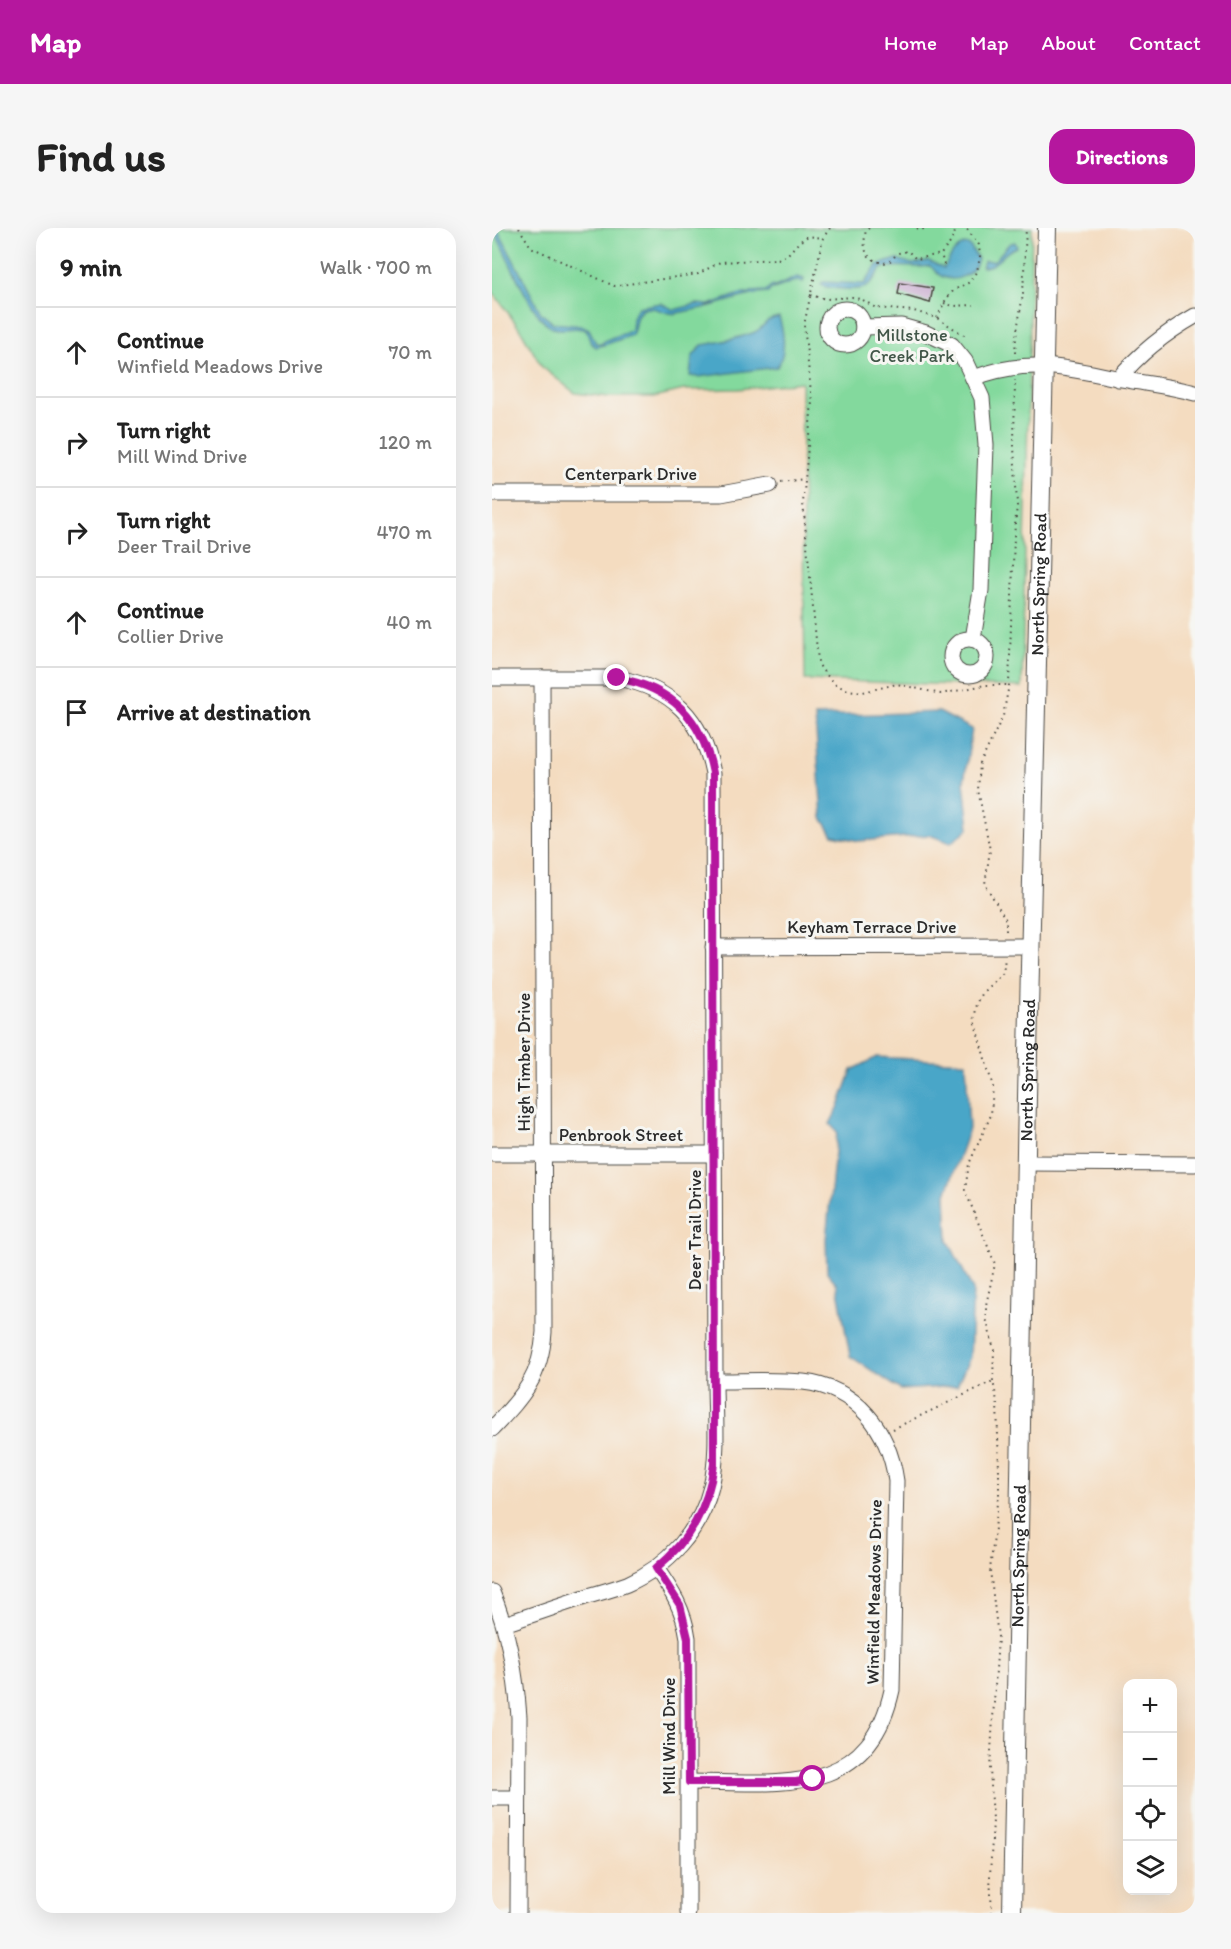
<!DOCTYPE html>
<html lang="en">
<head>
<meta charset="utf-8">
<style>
  body { margin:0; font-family:Itim,sans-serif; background:#f6f6f6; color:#222 }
  .controls { position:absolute; right:18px; bottom:18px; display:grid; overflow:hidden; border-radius:12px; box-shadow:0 6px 24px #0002 }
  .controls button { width:54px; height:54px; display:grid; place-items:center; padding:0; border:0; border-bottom:2px solid #e0e0e0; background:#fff; color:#222; font:30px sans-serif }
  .stop { position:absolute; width:18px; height:18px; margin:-14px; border:4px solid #b5179e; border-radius:50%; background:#fff }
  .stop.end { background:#b5179e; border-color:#fff; box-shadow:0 2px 6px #0008 }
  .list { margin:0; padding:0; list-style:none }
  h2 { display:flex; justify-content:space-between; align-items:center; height:78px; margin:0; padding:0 24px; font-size:26px }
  h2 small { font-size:20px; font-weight:400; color:#767676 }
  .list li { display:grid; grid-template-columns:39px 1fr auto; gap:18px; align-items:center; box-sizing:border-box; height:90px; padding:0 24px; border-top:2px solid #e0e0e0 }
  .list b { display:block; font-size:22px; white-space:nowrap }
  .list p { margin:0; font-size:20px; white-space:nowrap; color:#767676 }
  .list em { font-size:20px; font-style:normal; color:#767676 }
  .icon { flex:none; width:33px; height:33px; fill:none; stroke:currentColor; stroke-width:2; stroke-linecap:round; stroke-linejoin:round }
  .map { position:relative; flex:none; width:703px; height:1685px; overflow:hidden; border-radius:18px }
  header { display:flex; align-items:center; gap:36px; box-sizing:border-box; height:84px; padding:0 30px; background:#b5179e; color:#fff }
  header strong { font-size:28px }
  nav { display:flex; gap:33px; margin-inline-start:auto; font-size:21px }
  .intro { display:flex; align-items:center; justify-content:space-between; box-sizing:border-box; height:144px; padding:0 36px }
  h1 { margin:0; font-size:42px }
  .button { padding:15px 27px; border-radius:18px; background:#b5179e; color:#fff; font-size:21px; font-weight:700 }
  main { display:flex; gap:36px; padding:0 36px }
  aside { flex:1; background:#fff; border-radius:18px; box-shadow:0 6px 24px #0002 }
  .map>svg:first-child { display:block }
  .green { fill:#83d99d; stroke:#578264; stroke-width:1.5 }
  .water { fill:#4aa6c8; stroke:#3a687a; stroke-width:1.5 }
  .building { fill:#c19fca }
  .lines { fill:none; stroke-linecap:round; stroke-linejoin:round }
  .minor-casing { stroke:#494641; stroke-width:17 }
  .major-casing { stroke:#494641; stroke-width:20 }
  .path { stroke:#494641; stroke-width:2; stroke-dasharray:1.5 4.5; stroke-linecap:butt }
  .minor { stroke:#fff; stroke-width:15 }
  .major { stroke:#fff; stroke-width:18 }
  .route { stroke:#b5179e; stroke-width:8 }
  .labels { text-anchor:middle; stroke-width:6; stroke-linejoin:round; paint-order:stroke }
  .park-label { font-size:18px; fill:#415648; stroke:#f6f6f2 }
  .street-label { font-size:18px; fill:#2b2b2b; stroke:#f6f6f2 }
</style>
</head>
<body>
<header>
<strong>Map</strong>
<nav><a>Home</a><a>Map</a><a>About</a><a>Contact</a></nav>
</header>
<div class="intro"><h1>Find us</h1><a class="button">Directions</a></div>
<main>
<aside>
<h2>9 min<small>Walk · 700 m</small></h2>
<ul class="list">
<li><svg class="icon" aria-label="ahead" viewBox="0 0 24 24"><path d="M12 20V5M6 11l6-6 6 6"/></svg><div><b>Continue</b><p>Winfield Meadows Drive</p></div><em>70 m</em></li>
<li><svg class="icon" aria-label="right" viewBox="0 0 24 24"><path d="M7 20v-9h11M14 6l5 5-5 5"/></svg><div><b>Turn right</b><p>Mill Wind Drive</p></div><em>120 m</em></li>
<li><svg class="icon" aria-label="right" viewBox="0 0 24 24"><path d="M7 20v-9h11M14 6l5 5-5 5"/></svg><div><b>Turn right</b><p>Deer Trail Drive</p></div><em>470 m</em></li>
<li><svg class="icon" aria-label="ahead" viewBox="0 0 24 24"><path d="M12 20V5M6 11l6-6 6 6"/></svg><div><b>Continue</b><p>Collier Drive</p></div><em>40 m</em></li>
<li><svg class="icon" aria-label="arrive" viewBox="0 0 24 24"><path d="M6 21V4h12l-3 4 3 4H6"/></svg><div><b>Arrive at destination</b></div></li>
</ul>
</aside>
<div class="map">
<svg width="703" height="1685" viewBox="0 0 703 1685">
  <rect width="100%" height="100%" fill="#f6f6f2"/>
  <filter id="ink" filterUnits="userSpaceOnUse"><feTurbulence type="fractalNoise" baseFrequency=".0167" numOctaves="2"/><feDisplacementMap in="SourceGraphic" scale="12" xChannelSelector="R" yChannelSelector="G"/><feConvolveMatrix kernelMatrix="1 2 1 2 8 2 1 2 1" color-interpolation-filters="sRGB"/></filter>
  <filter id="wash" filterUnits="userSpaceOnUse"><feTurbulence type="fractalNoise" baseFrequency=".008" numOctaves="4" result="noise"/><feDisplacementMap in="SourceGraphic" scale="24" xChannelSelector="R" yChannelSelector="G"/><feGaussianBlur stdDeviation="1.35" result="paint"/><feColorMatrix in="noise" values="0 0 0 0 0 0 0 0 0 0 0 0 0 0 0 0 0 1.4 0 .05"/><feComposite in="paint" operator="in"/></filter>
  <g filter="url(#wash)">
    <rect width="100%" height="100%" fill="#f4dcc0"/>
    <!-- green -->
    <path class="green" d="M0,0H540L530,459L313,452L309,154L246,161L192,162L162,169H116L83,165L50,139L28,101L0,63Z"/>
    <!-- water -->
    <g class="water">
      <path d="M1,0H5L49,85L61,95L91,98L97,101L104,115L109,116C118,107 129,109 139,102L140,90L146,79L169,75L182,82L204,76L217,77L248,66H256L259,64L274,63L279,58L283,59L305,49L312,51L311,54C299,50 291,61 279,61L276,65C260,65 238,73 222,77C209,81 198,82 186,85C173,89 164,75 150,82C142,87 144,99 140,107C132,110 110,118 104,119L99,115L94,102C83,97 68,105 57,98C39,87 12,21 1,0Z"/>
      <path d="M523,14L525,19C510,23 507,39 490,39L492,33H502L517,16Z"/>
      <path d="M473,16L478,18L486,31C483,46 464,56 449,48C445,46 442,41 438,38C421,41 408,36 390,40C384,46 381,55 374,59C366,63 337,61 329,57L331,54L372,56L385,37L405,31L420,36L437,33L452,40C458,30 461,21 473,16Z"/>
      <path d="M287,89C292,105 295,124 285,139L206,149L198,148L200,129L210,117C228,114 246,111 263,104C274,98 271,92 287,89Z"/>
      <path d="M447,484L480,501L472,554L477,600L459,615L437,607L367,613L341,607L330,590L323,488Z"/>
      <path d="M385,829L474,834L477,901L454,966L456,1012L481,1062L478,1129L465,1158L409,1162L358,1128L345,1056L335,1044L334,1011L345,904L338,896L347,878L360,842Z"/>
    </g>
    <g id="blocks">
      <!-- building -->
      <path class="building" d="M408,55L441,60L438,75L406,66Z"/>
    </g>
  </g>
  <g filter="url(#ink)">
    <use href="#blocks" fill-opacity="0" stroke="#494641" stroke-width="1.5"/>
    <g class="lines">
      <defs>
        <g id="minor">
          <circle cx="353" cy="99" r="18"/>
          <path d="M371,99L409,98L434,105L460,117L473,133L490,170L494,217L492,273L489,362L481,411"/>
          <path d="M481,150C540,128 576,141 635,152C657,156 682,159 703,165"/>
          <path d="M626,151C647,126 675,104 703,88"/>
          <path d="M0,266H229L278,257"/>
          <circle cx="477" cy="429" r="18"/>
          <path d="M0,450H125C180,460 210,490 221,545L223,1153C223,1187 227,1225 219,1259C208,1303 176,1338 135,1356C119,1362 102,1366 87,1371C62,1379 37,1388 12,1396"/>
          <path d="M221,719L539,718"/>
          <path d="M0,926H222"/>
          <path d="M534,935L703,936"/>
          <path d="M0,1201C30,1169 49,1150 52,1104L50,450"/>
          <path d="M164,1340C180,1363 192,1382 196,1410V1685"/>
          <path d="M0,1364C17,1405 24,1445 27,1489L26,1685"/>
          <path d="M197,1554C284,1554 376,1572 400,1462L404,1253C397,1202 365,1160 311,1154C282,1151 252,1153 223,1153"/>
          <path d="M0,1570H26"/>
        </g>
        <g id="major">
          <path id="s1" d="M520,1685L535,869L555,0"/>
        </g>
      </defs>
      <!-- minor casing -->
      <use href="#minor" class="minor-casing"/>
      <!-- major casing -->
      <use href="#major" class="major-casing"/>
      <!-- path -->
      <g class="path">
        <path d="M27,0L39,19L122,58L206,46L228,34L286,31L296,26L307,14L316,8L331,10"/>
        <path d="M338,0L331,10L312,97L320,174L311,275L326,433L329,441L344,457L356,462L371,464L405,456L449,466L493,457H517"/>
        <path d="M377,0L374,2C370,21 373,34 396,35L406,25L416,23L424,31L449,26"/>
        <path d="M425,0L428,2L435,0"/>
        <path d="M452,37L449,26L459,14L463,4L462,0"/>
        <path d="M318,67L334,71L360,69L371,72L384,80L422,83L445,90L472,107L471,108"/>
        <path d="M452,75L461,78L482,77"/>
        <path d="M445,90L454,71L462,62L476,55L485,43L488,29L487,17L474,0"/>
        <path d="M523,125L524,109L531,66L534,0"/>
        <path d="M289,254L313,251"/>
        <path d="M514,703V692L493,656L498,622L486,562L488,536L511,488L517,457L522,308L525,277L522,218L523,152"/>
        <path d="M401,1201L501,1153"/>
        <path d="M500,1685L498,1648L501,1592L498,1540L506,1409L498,1342L507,1267V1243L505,1173L501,1153L502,1122L494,1090V1077L503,1036L473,962L477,936L499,887L501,859L482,792L485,776L491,764L511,745L513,730"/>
      </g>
      <!-- minor -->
      <use href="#minor" class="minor"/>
      <!-- major -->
      <use href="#major" class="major"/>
    </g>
  </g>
  <g class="lines" filter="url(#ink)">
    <!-- route -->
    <path class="route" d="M125,450C180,460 210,490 221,545L222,1236C216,1280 198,1312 164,1340L188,1377L196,1410L197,1554H304L321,1551"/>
  </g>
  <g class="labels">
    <!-- park labels -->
    <g class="park-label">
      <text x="420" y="113">Millstone<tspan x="420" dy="21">Creek Park</tspan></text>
    </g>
    <!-- street labels -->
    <g class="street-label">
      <text x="139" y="252">Centerpark Drive</text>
      <text dy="6" stroke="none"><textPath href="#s1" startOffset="1329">North Spring Road</textPath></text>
      <text x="380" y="705">Keyham Terrace Drive</text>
      <text transform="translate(32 834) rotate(-90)" y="6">High Timber Drive</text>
      <text dy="6" stroke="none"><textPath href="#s1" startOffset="843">North Spring Road</textPath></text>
      <text x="129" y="913">Penbrook Street</text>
      <text transform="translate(203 1002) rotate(-90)" y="6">Deer Trail Drive</text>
      <text dy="6" stroke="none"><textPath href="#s1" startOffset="357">North Spring Road</textPath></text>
      <text transform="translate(382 1364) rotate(-89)" y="6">Winfield Meadows Drive</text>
      <text transform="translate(177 1508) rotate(-90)" y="6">Mill Wind Drive</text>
    </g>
  </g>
</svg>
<div class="controls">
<button>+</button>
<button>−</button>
<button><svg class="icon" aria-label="locate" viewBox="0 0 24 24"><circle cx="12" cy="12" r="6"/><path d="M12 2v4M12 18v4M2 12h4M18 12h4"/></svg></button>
<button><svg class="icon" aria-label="layers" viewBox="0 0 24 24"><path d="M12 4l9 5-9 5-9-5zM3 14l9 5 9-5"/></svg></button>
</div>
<div class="stop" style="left:321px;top:1551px"></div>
<div class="stop end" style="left:125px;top:450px"></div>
</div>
</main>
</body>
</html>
